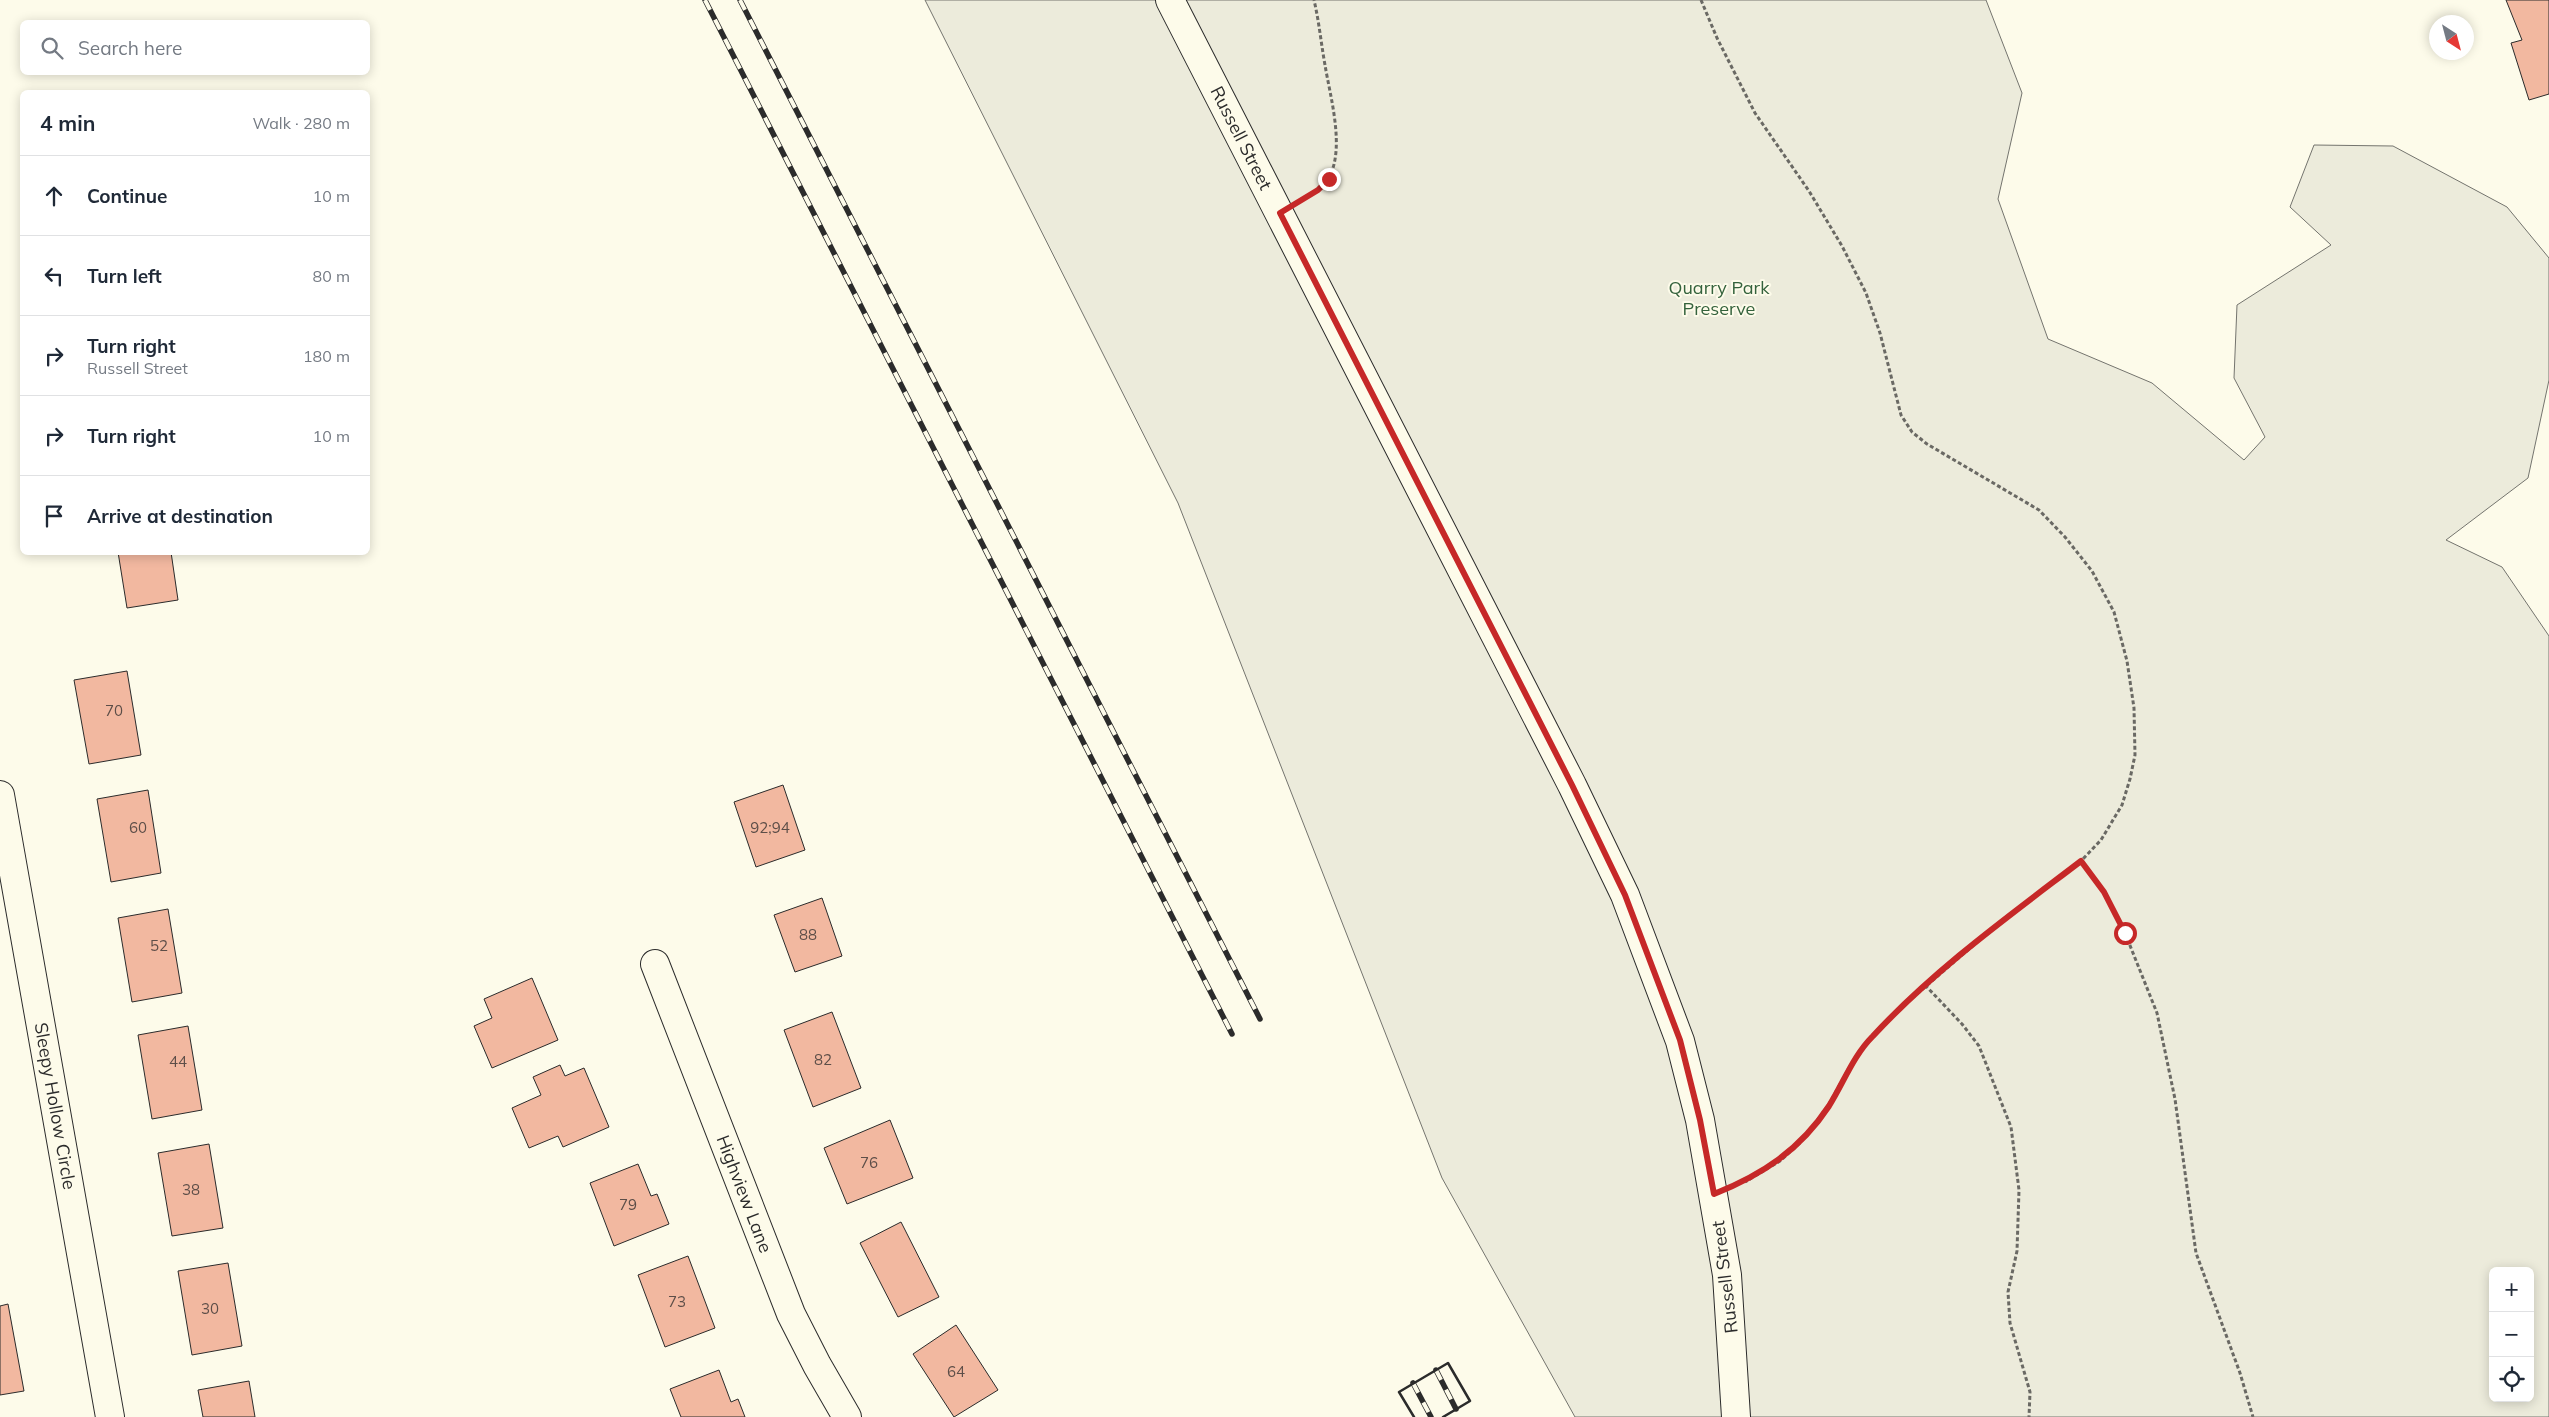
<!DOCTYPE html>
<html lang="en">
<head>
<meta charset="utf-8">
<style>
  body { margin:0; font-family:Mulish,sans-serif; background:#f2f2f3; color:#1f2937 }
  .controls { position:absolute; right:15px; bottom:15px; display:grid; overflow:hidden; border-radius:8px; box-shadow:0 2px 12px #0003 }
  .controls button { width:45px; height:45px; display:grid; place-items:center; padding:0; border:0; border-bottom:1px solid #e0e1e3; background:#fff; color:#1f2937; font:25px sans-serif }
  .compass { position:absolute; left:2429px; top:15px; width:45px; height:45px; border-radius:50%; background:#fff; box-shadow:0 2px 12px #0003; rotate:144deg }
  .stop { position:absolute; width:15px; height:15px; margin:-11px; border:4px solid #c62828; border-radius:50%; background:#fff }
  .stop.end { background:#c62828; border-color:#fff; box-shadow:0 1px 5px #0008 }
  .list { margin:0; padding:0; list-style:none }
  h2 { display:flex; justify-content:space-between; align-items:center; height:65px; margin:0; padding:0 20px; font-size:21px }
  h2 small { font-size:16px; font-weight:400; color:#747a83 }
  .list li { display:grid; grid-template-columns:32px 1fr auto; gap:15px; align-items:center; box-sizing:border-box; height:80px; padding:0 20px; border-top:1px solid #e0e1e3 }
  .list b { display:block; font-size:19px; white-space:nowrap }
  .list p { margin:0; font-size:16px; white-space:nowrap; color:#747a83 }
  .list em { font-size:16px; font-style:normal; color:#747a83 }
  .icon { flex:none; width:28px; height:28px; fill:none; stroke:currentColor; stroke-width:2; stroke-linecap:round; stroke-linejoin:round }
  .map { position:relative; flex:none; width:2549px; height:1417px; overflow:hidden }
  .search { position:absolute; background:#fff; box-shadow:0 2px 12px #0003; left:20px; top:20px; width:350px; height:55px; display:flex; align-items:center; gap:12px; box-sizing:border-box; padding:0 18px; border-radius:8px; color:#747a83; font-size:19px }
  .panel { position:absolute; background:#fff; box-shadow:0 2px 12px #0003; left:20px; top:90px; width:350px; height:465px; border-radius:8px }
  .map>svg:first-child { display:block }
  .green { fill:#ecebdb; stroke:#74746e; fill-rule:evenodd }
  .building { fill:#f2b8a0; stroke:#2b2b2b }
  .lines { fill:none; stroke-linecap:round; stroke-linejoin:round }
  .minor-casing { stroke:#2b2b2b; stroke-width:30 }
  .path { stroke:#6a6964; stroke-width:3; stroke-dasharray:4 2.5; stroke-linecap:butt }
  .minor { stroke:#fdfbea; stroke-width:28 }
  .rail-casing { stroke:#2b2b2b; stroke-width:5.5 }
  .rail { stroke:#fdfbea; stroke-width:4; stroke-dasharray:11; stroke-linecap:butt }
  .wall { stroke:#2b2b2b; stroke-width:2.5 }
  .route { stroke:#c62828; stroke-width:6 }
  .labels { text-anchor:middle; stroke-width:4; stroke-linejoin:round; paint-order:stroke }
  .number-label { font-size:15px; fill:#5d4e48 }
  .street-label { font-size:18px; fill:#2b2b2b; stroke:#fdfbea }
  .park-label { font-size:18px; fill:#34623c; stroke:#fdfbea }
</style>
</head>
<body>
<div class="map">
<svg width="2549" height="1417" viewBox="0 0 2549 1417">
  <rect width="100%" height="100%" fill="#fdfbea"/>
  <!-- green -->
  <path class="green" d="M925,0H1986L2022,93L1998,199L2048,339L2152,383L2244,460L2265,437L2234,378L2237,305L2331,245L2290,207L2314,145L2393,146L2507,207L2549,258V380L2528,478L2446,540L2502,567L2549,636V1417H1575L1442,1178L1178,503ZM2493,1271H2530V1398H2493Z"/>
  <!-- building -->
  <g class="building">
    <path d="M2506,0H2549V94L2529,100L2511,43L2522,40Z"/>
    <path d="M118,552H171L178,600L127,608Z"/>
    <path d="M127,671L141,755L89,764L74,680Z"/>
    <path d="M783,785L805,850L756,867L734,802Z"/>
    <path d="M148,790L161,873L111,882L97,799Z"/>
    <path d="M822,898L842,956L795,972L774,915Z"/>
    <path d="M168,909L182,993L132,1002L118,918Z"/>
    <path d="M532,978L558,1040L492,1068L474,1026L492,1018L484,999Z"/>
    <path d="M832,1012L861,1088L813,1107L784,1030Z"/>
    <path d="M188,1026L202,1110L152,1119L138,1035Z"/>
    <path d="M560,1065L565,1076L584,1068L609,1127L563,1147L558,1136L529,1148L512,1108L541,1095L533,1077Z"/>
    <path d="M890,1120L913,1178L847,1204L824,1148Z"/>
    <path d="M209,1144L223,1228L172,1236L158,1153Z"/>
    <path d="M638,1164L651,1196L657,1194L669,1224L614,1246L590,1183Z"/>
    <path d="M901,1222L939,1297L898,1317L860,1243Z"/>
    <path d="M688,1256L715,1328L665,1347L638,1275Z"/>
    <path d="M228,1263L242,1346L192,1355L178,1271Z"/>
    <path d="M8,1304L24,1391L0,1395V1306Z"/>
    <path d="M956,1325L998,1390L954,1417L913,1354Z"/>
    <path d="M719,1370L731,1402L738,1399L745,1417H681L670,1389Z"/>
    <path d="M249,1381L255,1417H203L198,1390Z"/>
  </g>
  <g class="lines">
    <defs>
      <g id="minor">
        <path d="M1170,0L1572,785L1625,895L1680,1041L1700,1120L1727,1275L1736,1417"/>
        <path d="M0,795L110,1417"/>
        <path d="M655,964L791,1314L817,1365L847,1417"/>
      </g>
    </defs>
    <!-- minor casing -->
    <use href="#minor" class="minor-casing"/>
    <!-- path -->
    <g class="path">
      <path d="M1701,0L1717,38L1755,113L1809,191L1842,246L1866,293L1880,333L1901,415L1912,432L1927,444L2039,510L2065,537L2092,571L2114,612L2127,661L2134,708L2135,755L2130,779L2122,805L2101,840L2081,861L2005,918L1895,1013L1871,1037L1849,1068L1828,1106L1801,1142L1780,1161L1745,1182"/>
      <path d="M1308,196C1316,192 1324,187 1328,179C1346,150 1330,96 1325,65C1321,43 1319,21 1314,0"/>
      <path d="M2081,861L2104,892L2125,933L2157,1013L2175,1099L2196,1253L2240,1373L2253,1417"/>
      <path d="M1925,985L1962,1024L1979,1046L2011,1127L2019,1190L2017,1251L2008,1292L2010,1323L2030,1392L2029,1417"/>
    </g>
    <!-- minor -->
    <use href="#minor" class="minor"/>
    <defs>
      <g id="rail">
        <path d="M705,0L1232,1034"/>
        <path d="M740,0L1260,1019"/>
        <path d="M1436,1370L1456,1409"/>
        <path d="M1413,1383L1431,1417"/>
      </g>
    </defs>
    <!-- rail casing -->
    <use href="#rail" class="rail-casing"/>
    <!-- rail -->
    <use href="#rail" class="rail"/>
    <!-- wall -->
    <path class="wall" d="M1414,1417L1399,1392L1448,1363L1470,1401L1443,1417"/>
  </g>
  <g class="lines">
    <!-- route -->
    <path class="route" d="M1329,179L1318,190L1280,213L1572,785L1625,895L1680,1040L1700,1120L1714,1194C1762,1175 1800,1150 1829,1106C1844,1082 1853,1056 1873,1036C1935,969 2009,916 2081,861L2104,892L2125,933"/>
  </g>
  <g class="labels">
    <!-- number labels -->
    <g class="number-label">
      <text x="114" y="716">70</text>
      <text x="138" y="833">60</text>
      <text x="770" y="833">92;94</text>
      <text x="808" y="940">88</text>
      <text x="159" y="951">52</text>
      <text x="823" y="1065">82</text>
      <text x="178" y="1067">44</text>
      <text x="869" y="1168">76</text>
      <text x="191" y="1195">38</text>
      <text x="628" y="1210">79</text>
      <text x="677" y="1307">73</text>
      <text x="210" y="1314">30</text>
      <text x="956" y="1377">64</text>
    </g>
    <!-- street labels -->
    <g class="street-label">
      <text transform="translate(1241 138) rotate(63)" y="6">Russell Street</text>
      <text transform="translate(55 1106) rotate(80)" y="6">Sleepy Hollow Circle</text>
      <text transform="translate(744 1194) rotate(69)" y="6">Highview Lane</text>
      <text transform="translate(1725 1277) rotate(-97)" y="6">Russell Street</text>
    </g>
    <!-- park labels -->
    <g class="park-label">
      <text x="1719" y="294">Quarry Park<tspan x="1719" dy="21">Preserve</tspan></text>
    </g>
  </g>
</svg>
<div class="controls">
<button>+</button>
<button>−</button>
<button><svg class="icon" aria-label="locate" viewBox="0 0 24 24"><circle cx="12" cy="12" r="6"/><path d="M12 2v4M12 18v4M2 12h4M18 12h4"/></svg></button>
</div>
<svg class="compass" viewBox="-18 -18 36 36"><path d="M0-13l5 13h-10z" fill="#e53935"/><path d="M0 13l5-13h-10z" fill="#747a83"/></svg>
<div class="stop" style="left:2125px;top:933px"></div>
<div class="stop end" style="left:1329px;top:179px"></div>
<div class="search"><svg class="icon" aria-label="search" viewBox="0 0 24 24"><circle cx="10" cy="10" r="6"/><path d="M15 15l6 6"/></svg>Search here</div>
<section class="panel">
<h2>4 min<small>Walk · 280 m</small></h2>
<ul class="list">
<li><svg class="icon" aria-label="ahead" viewBox="0 0 24 24"><path d="M12 20V5M6 11l6-6 6 6"/></svg><div><b>Continue</b></div><em>10 m</em></li>
<li><svg class="icon" aria-label="left" viewBox="0 0 24 24"><path d="M17 20v-9H6M10 6l-5 5 5 5"/></svg><div><b>Turn left</b></div><em>80 m</em></li>
<li><svg class="icon" aria-label="right" viewBox="0 0 24 24"><path d="M7 20v-9h11M14 6l5 5-5 5"/></svg><div><b>Turn right</b><p>Russell Street</p></div><em>180 m</em></li>
<li><svg class="icon" aria-label="right" viewBox="0 0 24 24"><path d="M7 20v-9h11M14 6l5 5-5 5"/></svg><div><b>Turn right</b></div><em>10 m</em></li>
<li><svg class="icon" aria-label="arrive" viewBox="0 0 24 24"><path d="M6 21V4h12l-3 4 3 4H6"/></svg><div><b>Arrive at destination</b></div></li>
</ul>
</section>
</div>
</body>
</html>
